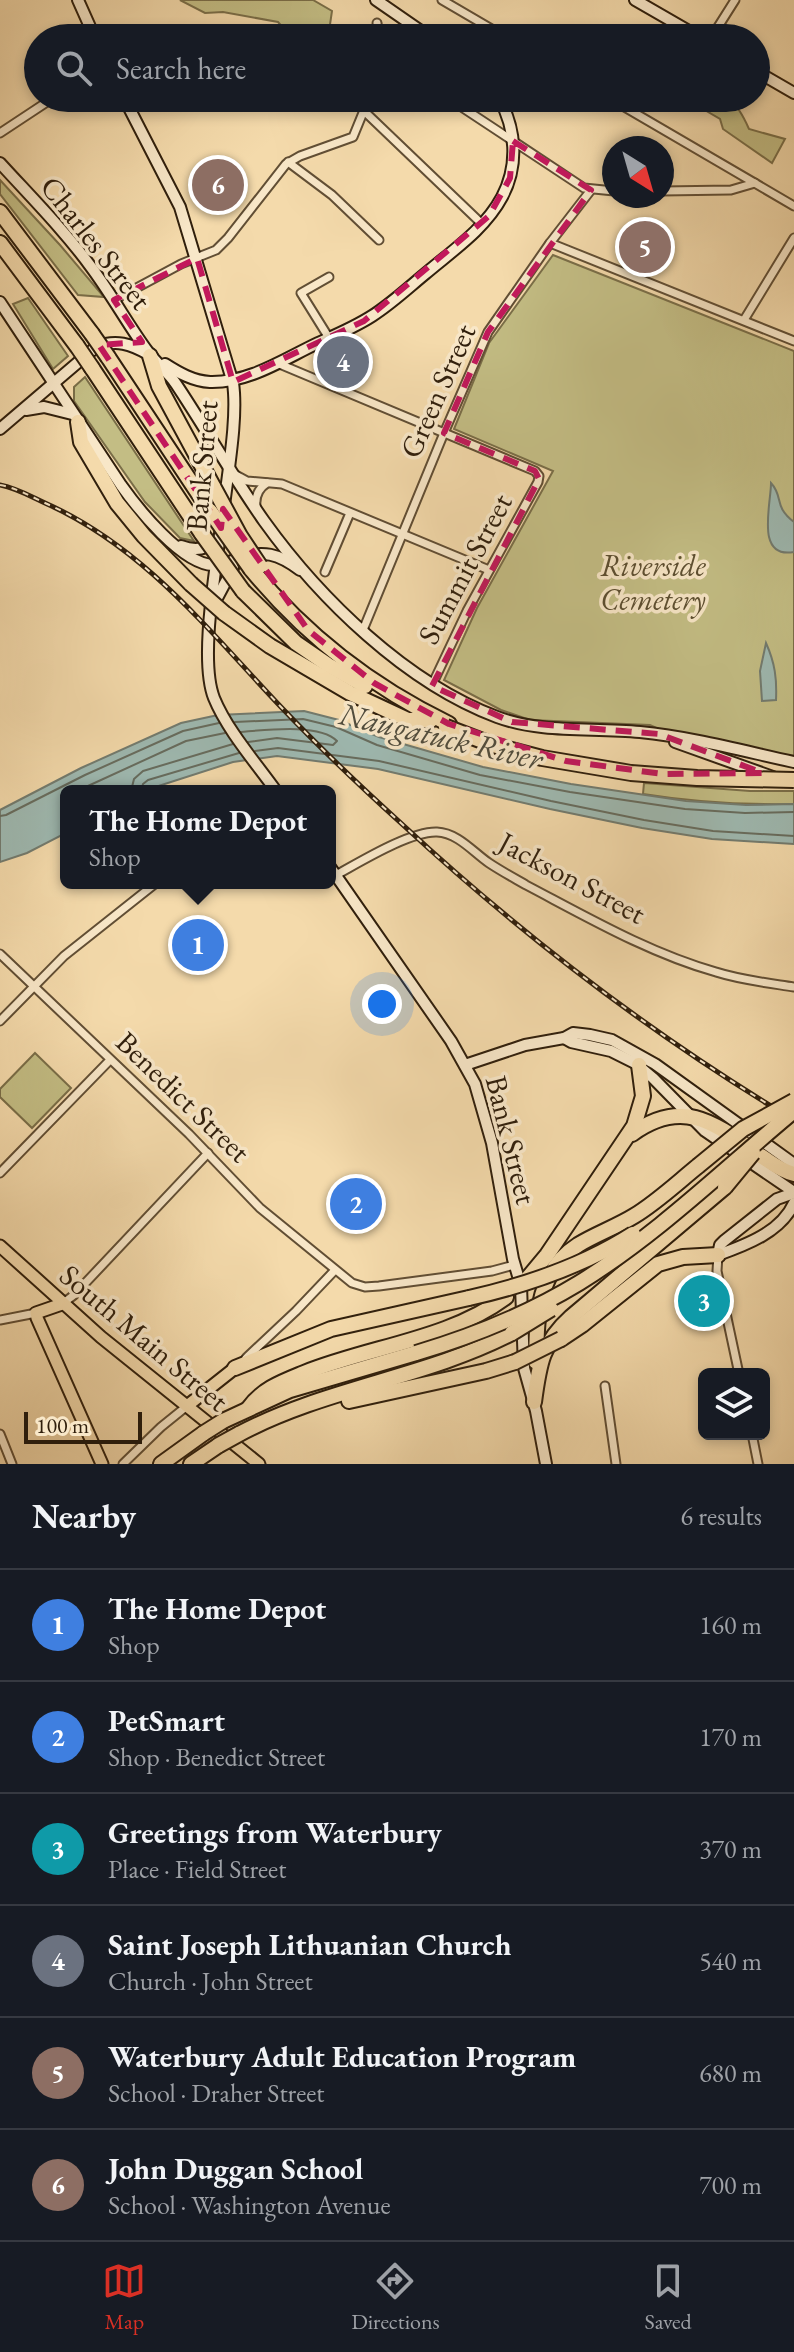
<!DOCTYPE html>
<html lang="en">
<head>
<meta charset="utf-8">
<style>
  body { margin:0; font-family:"EB Garamond",serif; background:#20242c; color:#f1f3f6 }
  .controls { position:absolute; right:24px; bottom:24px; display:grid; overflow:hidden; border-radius:12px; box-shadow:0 4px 12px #0003 }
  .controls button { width:72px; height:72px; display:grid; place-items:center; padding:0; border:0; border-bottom:2px solid #363941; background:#171b24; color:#f1f3f6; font:40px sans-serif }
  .compass { position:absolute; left:602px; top:136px; width:72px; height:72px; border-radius:50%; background:#171b24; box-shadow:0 4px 12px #0003; rotate:143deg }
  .scale { position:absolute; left:24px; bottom:20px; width:118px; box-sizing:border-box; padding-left:8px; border:4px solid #301f0c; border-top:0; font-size:22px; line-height:28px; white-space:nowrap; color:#301f0c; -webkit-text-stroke:6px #f8e7c8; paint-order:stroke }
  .you { position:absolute; left:382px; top:1004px; width:28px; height:28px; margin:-20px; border:6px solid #fff; border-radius:50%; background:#1a73e8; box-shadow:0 0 0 12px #1a73e833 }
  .badge { display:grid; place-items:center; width:52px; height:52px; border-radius:50%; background:#d93025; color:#fff; font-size:26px; font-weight:700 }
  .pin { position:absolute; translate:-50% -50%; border:4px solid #fff; box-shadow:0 2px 8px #0006 }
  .popup { position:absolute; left:60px; top:785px; width:276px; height:104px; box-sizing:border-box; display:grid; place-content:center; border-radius:12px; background:#171b24; filter:drop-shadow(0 2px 6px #0005); font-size:26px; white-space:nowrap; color:#9ea1a6 }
  .popup b { font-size:30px; color:#f1f3f6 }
  .popup::after { content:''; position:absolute; left:50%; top:100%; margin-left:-16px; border:16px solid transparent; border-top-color:#171b24 }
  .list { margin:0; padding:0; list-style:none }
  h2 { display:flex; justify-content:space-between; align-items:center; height:104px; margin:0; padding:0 32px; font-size:34px }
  h2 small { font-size:26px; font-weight:400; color:#9ea1a6 }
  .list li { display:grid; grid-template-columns:52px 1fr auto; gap:24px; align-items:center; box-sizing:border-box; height:112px; padding:0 32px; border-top:2px solid #363941 }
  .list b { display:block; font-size:30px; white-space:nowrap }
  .list p { margin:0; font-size:26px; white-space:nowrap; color:#9ea1a6 }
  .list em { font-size:26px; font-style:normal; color:#9ea1a6 }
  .icon { flex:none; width:44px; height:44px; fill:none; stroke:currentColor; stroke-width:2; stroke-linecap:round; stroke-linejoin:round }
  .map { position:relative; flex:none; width:794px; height:1464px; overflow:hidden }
  .search { position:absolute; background:#171b24; box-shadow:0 4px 12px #0003; left:24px; right:24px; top:24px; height:88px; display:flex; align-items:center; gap:20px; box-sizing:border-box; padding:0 28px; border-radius:44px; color:#9ea1a6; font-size:30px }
  .sheet { height:776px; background:#171b24 }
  nav { display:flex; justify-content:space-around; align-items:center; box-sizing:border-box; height:112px; border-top:2px solid #363941; background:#171b24; font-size:22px; color:#9ea1a6 }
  nav a { display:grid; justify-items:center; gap:4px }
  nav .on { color:#d93025 }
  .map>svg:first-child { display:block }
  .green { fill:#c3bd84; stroke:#7a6e48; stroke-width:2 }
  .water { fill:#9eb9b1; stroke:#727b6f; stroke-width:2 }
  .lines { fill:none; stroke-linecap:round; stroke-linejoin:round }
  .shore { stroke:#676c5e; stroke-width:2 }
  .street-casing { stroke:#614e34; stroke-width:11 }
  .secondary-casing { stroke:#301f0c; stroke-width:14 }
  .primary-casing { stroke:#301f0c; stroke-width:15 }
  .highway-casing { stroke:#301f0c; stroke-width:18 }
  .street { stroke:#f8e7c8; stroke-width:7 }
  .secondary { stroke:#f8e7c8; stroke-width:10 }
  .primary { stroke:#f4daab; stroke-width:11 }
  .highway { stroke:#f4daab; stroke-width:14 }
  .rail-casing { stroke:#301f0c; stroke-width:5 }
  .rail { stroke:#f8e7c8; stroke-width:2; stroke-dasharray:6; stroke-linecap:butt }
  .highway-bridge-casing { stroke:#301f0c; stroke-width:18; stroke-linecap:butt }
  .highway-bridge { stroke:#f4daab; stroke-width:14 }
  .marked { fill:none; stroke:#c2185b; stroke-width:6; stroke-dasharray:16 10; stroke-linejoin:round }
  .labels { text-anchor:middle; stroke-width:7; stroke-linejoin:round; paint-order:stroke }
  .street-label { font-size:30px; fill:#301f0c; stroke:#f8e7c8 }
  .park-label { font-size:30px; font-style:italic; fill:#5c4e30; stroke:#f8e7c8 }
  .water-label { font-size:32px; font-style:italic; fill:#514d3e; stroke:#f8e7c8 }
</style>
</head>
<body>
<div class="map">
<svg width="794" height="1464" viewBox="0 0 794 1464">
  <rect width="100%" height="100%" fill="#f4daab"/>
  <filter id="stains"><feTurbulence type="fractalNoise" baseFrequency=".0025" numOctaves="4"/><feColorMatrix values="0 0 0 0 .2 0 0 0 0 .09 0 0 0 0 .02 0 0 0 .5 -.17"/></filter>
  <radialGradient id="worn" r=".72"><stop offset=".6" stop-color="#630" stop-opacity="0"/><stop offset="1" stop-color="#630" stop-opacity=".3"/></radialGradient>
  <!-- green -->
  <g class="green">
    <path d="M180,0H313L332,11L328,38H292L278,22L223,12L205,13Z"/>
    <path d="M694,98C729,98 734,95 749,129L785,139L772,163L723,129L720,119L691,102Z"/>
    <path d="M0,180L60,245L104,297L78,295L0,194Z"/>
    <path d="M553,255L794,351V765L674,736L650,725L530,720L501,710L444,680L477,608L553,471L454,429L489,343Z"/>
    <path d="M28,298L68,356L53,369L13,304Z"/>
    <path d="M85,377L194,541L180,538L145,502L74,401V387Z"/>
    <path d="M644,783L750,791H794V804C743,805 693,802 643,794Z"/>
    <path d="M35,1053L71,1088L32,1128L0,1097V1089Z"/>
  </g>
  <!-- water -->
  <g class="water">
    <path d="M771,483C784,497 773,506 794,522V552C755,559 771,505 771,483Z"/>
    <path d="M766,643C775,663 777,679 776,700L762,701L760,671Z"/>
    <path d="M304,711L339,720L379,737L483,767L571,784L686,801L746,805L794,804V844L712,839L642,828L550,809L378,769L277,756L233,762L143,791H66V833L27,853L0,862V810L81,768L181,723L218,715Z"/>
  </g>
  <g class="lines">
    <!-- shore -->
    <g class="shore">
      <path d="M235,722L303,719L336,727L377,745L480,775L570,792L685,809L745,813L794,812"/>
      <path d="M241,732C265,730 320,723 337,741L333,745L277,738L248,742"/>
      <path d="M255,751L278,748L379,761L551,801L644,820L713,831L794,836"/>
      <path d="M77,791L186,741L225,733"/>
      <path d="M131,791L134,779L143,771L233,744"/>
      <path d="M141,791L143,784L148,780L239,753"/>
      <path d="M0,816L6,815L85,775L183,731L219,723"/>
    </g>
    <defs>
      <g id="street">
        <path d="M442,0L507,38"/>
        <path d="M377,23L379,38"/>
        <path d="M711,38L735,0"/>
        <path d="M448,98L584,188L614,191"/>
        <path d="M609,98L794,206"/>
        <path d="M364,111L482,224"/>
        <path d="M0,133L53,98"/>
        <path d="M288,162L332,195L379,240"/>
        <path d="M662,191L731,190L755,183"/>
        <path d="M550,243L794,341"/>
        <path d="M329,277L301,293L329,338"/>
        <path d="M114,300L181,264L216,250L228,238L286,164L300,156L353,137L369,98"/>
        <path d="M744,320L794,238"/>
        <path d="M277,363L535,471L539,476L538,482L467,611L432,685"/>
        <path d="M236,475L247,481L282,484L489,570"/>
        <path d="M256,506C255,496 259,488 267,483"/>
        <path d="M325,572L350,513"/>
        <path d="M363,630L444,433L488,332L550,243L591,190"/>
        <path d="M336,875C360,862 410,831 437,832C458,833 473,852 489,863C501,871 514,878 526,885C587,917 649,953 716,972C741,980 768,983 794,987"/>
        <path d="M0,954L189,1134L260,1208L352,1283L365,1287L379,1286L492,1271L514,1265"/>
        <path d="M0,1021L64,956L156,883"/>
        <path d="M0,1173L110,1060"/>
        <path d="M718,1255L717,1271L739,1374"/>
        <path d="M62,1304L74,1295L208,1153"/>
        <path d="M0,1320L36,1313"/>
        <path d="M246,1358L296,1311L335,1270"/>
        <path d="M605,1386L616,1464"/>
        <path d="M0,1434L12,1464"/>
        <path d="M752,1434L758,1464"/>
        <path d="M123,1464L161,1427L187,1406"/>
      </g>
      <g id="secondary">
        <path d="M78,0L95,38"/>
        <path d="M376,0L431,38"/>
        <path d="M635,0L701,38"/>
        <path d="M756,71L794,93"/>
        <path d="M124,98L180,207L233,383C238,417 228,471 224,506"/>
        <path d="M0,163C31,197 64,230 91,267C112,295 128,325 148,352C157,364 168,372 176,384C206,429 233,477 264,521C320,599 406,683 497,717C543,734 592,727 640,732C692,737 743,751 794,762"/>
        <path d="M0,302L121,485C138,509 182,564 213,565C222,566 229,562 237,559C263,549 279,554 300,570"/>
        <path d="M165,364C179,373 193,381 210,382C249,383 284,359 318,343C336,335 355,327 372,316C391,304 408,288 425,274C452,251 485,229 502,197C519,165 516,129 499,98"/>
        <path d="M26,410L44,407L72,414"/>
        <path d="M0,429L96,347C116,339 131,344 148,354"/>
        <path d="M221,526C216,569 199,660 214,698C227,730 256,763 276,791"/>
        <path d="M181,546C192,550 204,551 214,542"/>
        <path d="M216,600L233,568"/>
        <path d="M675,742L773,777"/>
        <path d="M330,867L451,1041L475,1084L492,1143L513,1259L521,1286L524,1368L536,1411L546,1464"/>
        <path d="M564,1038L571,1042L611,1051L635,1063L653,1078L705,1131L794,1192"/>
        <path d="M465,1065L525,1045L564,1038L573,1033L590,1035L612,1040L655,1064L794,1164"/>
        <path d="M718,1255L720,1245L724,1241L777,1199L794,1193"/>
        <path d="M718,1255C746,1245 781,1232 794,1203"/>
      </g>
      <g id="primary">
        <path d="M0,1246L101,1337L259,1464"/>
        <path d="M62,1304L36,1313L37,1318L102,1464"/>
        <path d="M187,1406L235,1368"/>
      </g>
      <g id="highway">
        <path d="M0,212L92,334"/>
        <path d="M0,243L77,346"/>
        <path d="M150,356L159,386L214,488"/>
        <path d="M108,357L210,511"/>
        <path d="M92,368L202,534"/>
        <path d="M78,422L81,442L117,503L144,536L191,584"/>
        <path d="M251,569C306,636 372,687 449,724"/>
        <path d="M243,591L296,643L328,665L365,686"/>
        <path d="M224,613L270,646L350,693L408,720H431"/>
        <path d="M632,1134C684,1096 717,1125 761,1156C772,1163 781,1171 794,1174"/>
        <path d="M527,1279L547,1255L634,1126L643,1096L639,1065"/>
        <path d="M561,1339L582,1325L658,1264L683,1257L718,1255"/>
        <path d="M536,1362C537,1318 536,1272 578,1245C596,1234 616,1227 634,1216C657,1202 677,1183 698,1166"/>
        <path d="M235,1368L331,1329L469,1298"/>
        <path d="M349,1401L486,1371L515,1362"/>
        <path d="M534,1402C539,1364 542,1343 571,1317L725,1187"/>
        <path d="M248,1409C262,1389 282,1382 304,1373C371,1346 448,1340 506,1297"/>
        <path d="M223,1421L290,1390L416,1353"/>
        <path d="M239,1434C325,1388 425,1378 512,1333"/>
        <path d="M161,1464L204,1433"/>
        <path d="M191,1464L219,1445"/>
      </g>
    </defs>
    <!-- street casing -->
    <use href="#street" class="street-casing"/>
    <!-- secondary casing -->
    <use href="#secondary" class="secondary-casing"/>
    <!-- primary casing -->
    <use href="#primary" class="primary-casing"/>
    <!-- highway casing -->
    <use href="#highway" class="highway-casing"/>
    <!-- street -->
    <use href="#street" class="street"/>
    <!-- secondary -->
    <use href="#secondary" class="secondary"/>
    <!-- primary -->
    <use href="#primary" class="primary"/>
    <!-- highway -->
    <use href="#highway" class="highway"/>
    <defs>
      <path id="rail" d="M0,485C16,488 30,496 45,503C144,547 208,630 281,707C320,748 361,787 403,825C523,936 654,1036 794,1120"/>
    </defs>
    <!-- rail casing -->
    <use href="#rail" class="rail-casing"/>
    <!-- rail -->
    <use href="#rail" class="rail"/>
    <defs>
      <g id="highway-bridge">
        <path d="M92,334L108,357"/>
        <path d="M77,346L92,368"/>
        <path d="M214,488L240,536L260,566"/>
        <path d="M210,511L251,569"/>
        <path d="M202,534L243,591"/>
        <path d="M191,584L224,613"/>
        <path d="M446,727L493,745L542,758L631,773L697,778L794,780"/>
        <path d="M698,1166L743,1129L794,1101"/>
        <path d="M725,1187L753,1153"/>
        <path d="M469,1298C527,1285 583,1266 633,1234"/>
        <path d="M512,1333L551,1309"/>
        <path d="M416,1353C473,1336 528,1314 579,1283C657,1235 724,1169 794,1111"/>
        <path d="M515,1362L561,1339"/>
        <path d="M204,1433L223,1421"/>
        <path d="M219,1445L239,1434"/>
      </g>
    </defs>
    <!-- highway-bridge casing -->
    <use href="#highway-bridge" class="highway-bridge-casing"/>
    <!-- highway-bridge -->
    <use href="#highway-bridge" class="highway-bridge"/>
  </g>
  <!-- marked area -->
  <path class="marked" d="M513,141L591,190L488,332L444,433L535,471L539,479L432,686L512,722L659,734L763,773L663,774L566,761L449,724L374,683L308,630L223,509L221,528L99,345L142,342L114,300L197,258L233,382L364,321L489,216L510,178Z"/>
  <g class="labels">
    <!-- street labels -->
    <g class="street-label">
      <text transform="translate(96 243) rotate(52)" y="10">Charles Street</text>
      <text transform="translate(438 391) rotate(-66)" y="10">Green Street</text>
      <text transform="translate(202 466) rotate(-85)" y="10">Bank Street</text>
      <text transform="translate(465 569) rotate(-62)" y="10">Summit Street</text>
      <text transform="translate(572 878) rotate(28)" y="10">Jackson Street</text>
      <text transform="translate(183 1097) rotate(44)" y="10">Benedict Street</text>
      <text transform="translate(511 1140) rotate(76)" y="10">Bank Street</text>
      <text transform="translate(144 1338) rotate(40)" y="10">South Main Street</text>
    </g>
    <!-- park labels -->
    <g class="park-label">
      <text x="653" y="576">Riverside<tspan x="653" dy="34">Cemetery</tspan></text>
    </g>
    <!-- water labels -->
    <g class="water-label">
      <text transform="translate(441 736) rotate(13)" y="11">Naugatuck River</text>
    </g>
  </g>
  <rect width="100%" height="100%" filter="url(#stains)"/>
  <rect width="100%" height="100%" fill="url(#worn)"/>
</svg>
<div class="controls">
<button><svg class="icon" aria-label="layers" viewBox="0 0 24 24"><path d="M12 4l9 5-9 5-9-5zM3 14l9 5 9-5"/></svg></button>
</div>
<svg class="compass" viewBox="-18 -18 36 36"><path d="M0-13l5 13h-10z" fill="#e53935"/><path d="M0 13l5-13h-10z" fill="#9ea1a6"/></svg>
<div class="scale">100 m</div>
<div class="you"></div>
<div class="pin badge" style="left:198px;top:945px;background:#3f7fe0">1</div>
<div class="popup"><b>The Home Depot</b>Shop</div>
<div class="pin badge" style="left:356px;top:1204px;background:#3f7fe0">2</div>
<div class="pin badge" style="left:704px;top:1301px;background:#0f9aa8">3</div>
<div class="pin badge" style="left:343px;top:362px;background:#6b7280">4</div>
<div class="pin badge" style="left:645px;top:247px;background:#8d6e63">5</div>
<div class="pin badge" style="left:218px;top:185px;background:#8d6e63">6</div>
<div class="search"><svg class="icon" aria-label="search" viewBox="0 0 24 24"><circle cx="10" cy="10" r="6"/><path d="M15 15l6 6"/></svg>Search here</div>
</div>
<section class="sheet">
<h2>Nearby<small>6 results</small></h2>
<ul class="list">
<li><span class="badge" style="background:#3f7fe0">1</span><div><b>The Home Depot</b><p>Shop</p></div><em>160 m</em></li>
<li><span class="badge" style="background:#3f7fe0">2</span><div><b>PetSmart</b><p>Shop · Benedict Street</p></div><em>170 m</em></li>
<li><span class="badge" style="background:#0f9aa8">3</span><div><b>Greetings from Waterbury</b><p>Place · Field Street</p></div><em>370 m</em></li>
<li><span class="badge" style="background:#6b7280">4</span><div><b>Saint Joseph Lithuanian Church</b><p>Church · John Street</p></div><em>540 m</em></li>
<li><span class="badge" style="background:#8d6e63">5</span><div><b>Waterbury Adult Education Program</b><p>School · Draher Street</p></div><em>680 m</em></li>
<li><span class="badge" style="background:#8d6e63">6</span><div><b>John Duggan School</b><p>School · Washington Avenue</p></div><em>700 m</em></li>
</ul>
</section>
<nav>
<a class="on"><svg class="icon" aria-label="map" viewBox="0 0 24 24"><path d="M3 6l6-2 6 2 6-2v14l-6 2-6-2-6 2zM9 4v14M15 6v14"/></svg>Map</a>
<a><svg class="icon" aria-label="directions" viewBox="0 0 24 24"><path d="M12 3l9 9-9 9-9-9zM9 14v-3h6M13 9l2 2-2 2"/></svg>Directions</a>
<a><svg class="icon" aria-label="saved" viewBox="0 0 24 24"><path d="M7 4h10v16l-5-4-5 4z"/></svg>Saved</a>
</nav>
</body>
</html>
